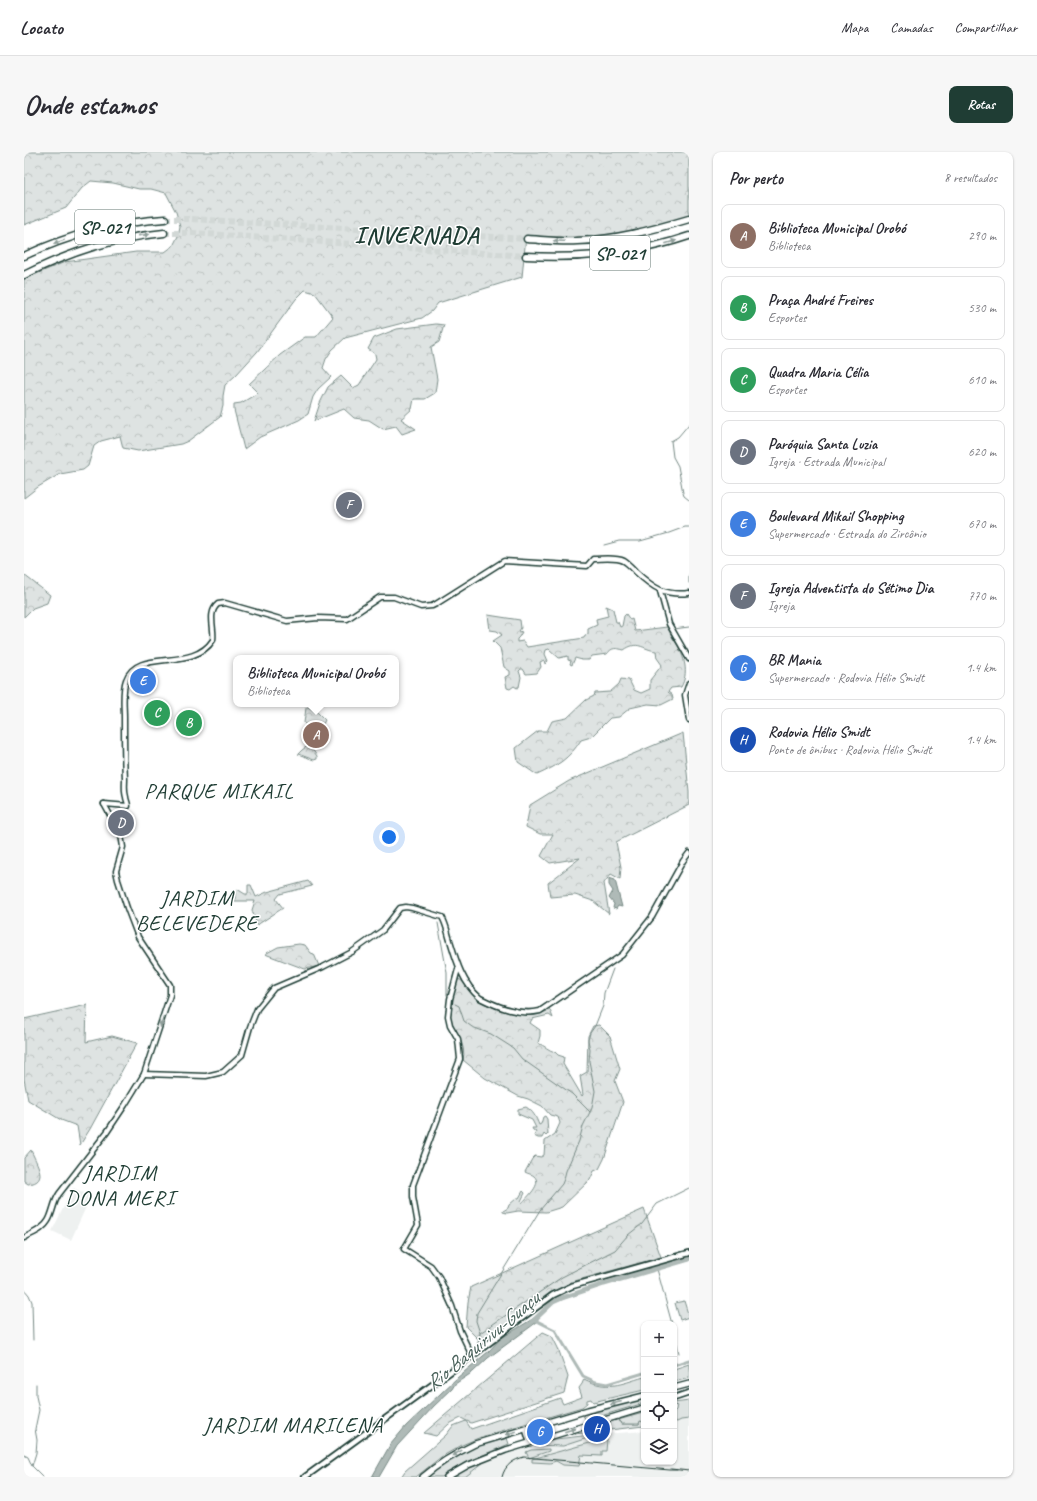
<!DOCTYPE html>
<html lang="pt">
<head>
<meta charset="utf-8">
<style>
  body { margin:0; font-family:Caveat,sans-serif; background:#f7f7f7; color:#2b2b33 }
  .controls { position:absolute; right:12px; bottom:12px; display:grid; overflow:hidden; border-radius:8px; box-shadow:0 1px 3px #0004 }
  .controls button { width:36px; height:36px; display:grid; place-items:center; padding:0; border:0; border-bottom:1px solid #e1e1e2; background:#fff; color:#2b2b33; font:20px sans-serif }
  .you { position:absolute; left:365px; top:685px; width:14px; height:14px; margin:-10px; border:3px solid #fff; border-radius:50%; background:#1a73e8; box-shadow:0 0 0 6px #1a73e833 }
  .badge { display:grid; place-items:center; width:26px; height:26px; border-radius:50%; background:#1f3d34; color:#fff; font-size:13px; font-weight:700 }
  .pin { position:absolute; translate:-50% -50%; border:2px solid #fff; box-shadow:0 1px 4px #0006 }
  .popup { position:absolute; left:209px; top:503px; width:166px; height:52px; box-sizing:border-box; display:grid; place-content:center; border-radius:8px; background:#fff; filter:drop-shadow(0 1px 3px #0005); font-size:13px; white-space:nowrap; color:#7c7c81 }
  .popup b { font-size:15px; color:#2b2b33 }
  .popup::after { content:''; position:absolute; left:50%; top:100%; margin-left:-8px; border:8px solid transparent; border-top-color:#fff }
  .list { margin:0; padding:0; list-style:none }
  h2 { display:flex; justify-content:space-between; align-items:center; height:52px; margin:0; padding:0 16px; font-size:17px }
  h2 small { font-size:13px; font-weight:400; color:#7c7c81 }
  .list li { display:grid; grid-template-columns:26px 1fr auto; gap:12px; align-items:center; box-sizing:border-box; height:64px; margin:0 8px 8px; padding:0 8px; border:1px solid #e1e1e2; border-radius:8px }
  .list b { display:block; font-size:15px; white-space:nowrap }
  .list p { margin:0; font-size:13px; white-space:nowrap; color:#7c7c81 }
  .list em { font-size:13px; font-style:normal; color:#7c7c81 }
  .icon { flex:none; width:22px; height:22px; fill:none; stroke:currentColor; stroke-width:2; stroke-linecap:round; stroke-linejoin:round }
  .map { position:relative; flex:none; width:665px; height:1325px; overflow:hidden; border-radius:8px }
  header { display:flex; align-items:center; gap:24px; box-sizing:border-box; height:56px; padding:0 20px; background:#fff; border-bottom:1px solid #e1e1e2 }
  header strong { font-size:19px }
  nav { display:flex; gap:22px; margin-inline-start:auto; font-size:14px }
  .intro { display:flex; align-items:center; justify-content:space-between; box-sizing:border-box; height:96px; padding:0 24px }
  h1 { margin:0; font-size:28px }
  .button { padding:10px 18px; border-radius:8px; background:#1f3d34; color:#fff; font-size:14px; font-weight:700 }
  main { display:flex; gap:24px; padding:0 24px }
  aside { flex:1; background:#fff; border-radius:8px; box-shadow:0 1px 3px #0004 }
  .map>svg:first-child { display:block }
  .built { fill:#eef1f0 }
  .green { fill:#dee3e2; stroke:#7e908b }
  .forest { fill:url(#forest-crowns); stroke:#7e908b }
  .water { fill:#afbab7; stroke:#758883 }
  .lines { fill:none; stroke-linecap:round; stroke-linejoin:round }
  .stream { stroke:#758883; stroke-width:1 }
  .canal { stroke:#afbab7; stroke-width:3 }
  .river { stroke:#afbab7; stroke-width:5 }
  .motorway-tunnel { stroke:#d2d8d6; stroke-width:6; stroke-dasharray:6 3; stroke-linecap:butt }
  .tertiary-casing { stroke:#1f3d34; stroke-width:7 }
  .secondary-casing { stroke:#1f3d34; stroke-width:8 }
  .primary-casing { stroke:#1f3d34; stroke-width:8 }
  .motorway-casing { stroke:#1f3d34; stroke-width:9 }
  .tertiary { stroke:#fff; stroke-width:4 }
  .secondary { stroke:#fff; stroke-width:4.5 }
  .primary { stroke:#fff; stroke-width:5 }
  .motorway { stroke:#fff; stroke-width:6 }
  .tram { stroke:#1f3d34; stroke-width:1 }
  .oneway { fill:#8f9e9a }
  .labels { text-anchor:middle; stroke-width:3; stroke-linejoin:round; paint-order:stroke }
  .shield { fill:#fff; stroke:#627771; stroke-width:1 }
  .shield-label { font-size:19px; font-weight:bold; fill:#1f3d34 }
  .water-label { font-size:21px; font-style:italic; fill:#4a625b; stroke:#fff }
  .quarter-label { font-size:22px; letter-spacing:1px; fill:#1f3d34; stroke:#fff }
  .district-label { font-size:24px; font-weight:bold; letter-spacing:1px; fill:#1f3d34; stroke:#fff }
</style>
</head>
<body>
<header>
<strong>Locato</strong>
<nav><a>Mapa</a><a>Camadas</a><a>Compartilhar</a></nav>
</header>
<div class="intro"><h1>Onde estamos</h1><a class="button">Rotas</a></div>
<main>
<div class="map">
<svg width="665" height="1325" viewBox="0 0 665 1325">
  <defs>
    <pattern id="forest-crowns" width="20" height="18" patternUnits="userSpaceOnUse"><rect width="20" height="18" fill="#dee3e2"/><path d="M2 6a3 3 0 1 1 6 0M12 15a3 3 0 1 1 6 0" fill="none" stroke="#bec4c2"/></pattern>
  </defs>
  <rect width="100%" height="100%" fill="#fff"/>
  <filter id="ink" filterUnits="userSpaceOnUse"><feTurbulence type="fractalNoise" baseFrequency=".025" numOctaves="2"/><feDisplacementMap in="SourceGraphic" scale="8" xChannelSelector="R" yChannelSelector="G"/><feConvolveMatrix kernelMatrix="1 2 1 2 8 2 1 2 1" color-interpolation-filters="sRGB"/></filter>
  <g filter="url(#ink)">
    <!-- built -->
    <g class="built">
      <path d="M49,1036L67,1044L47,1088L28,1079Z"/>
      <path d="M665,1267V1325H441L458,1311L470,1304L523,1288L582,1282L620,1279V1310H650V1269L653,1270L657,1268Z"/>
    </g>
    <!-- green -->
    <g class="green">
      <path d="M660,1149L665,1165L656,1168L651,1151Z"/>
      <path d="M665,1212V1226L650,1230V1217Z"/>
      <path d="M620,1225V1238L569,1250L567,1247L563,1248V1251L558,1255L457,1285L438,1293L417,1305L392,1325H377L381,1319L422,1283L429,1274L442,1269L447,1277L536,1246L539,1252L558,1245L555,1236L558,1232L560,1227C584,1239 596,1232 620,1225Z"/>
      <path d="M620,1245V1251L570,1266L561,1267L559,1263Z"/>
      <path d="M665,1249V1267L657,1268L653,1270L650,1269V1260L652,1258L653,1253L650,1254V1251Z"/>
      <path d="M620,1258V1262L594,1269L598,1272H615L616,1269L620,1270V1274L551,1282Z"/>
      <path d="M576,1282L539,1294L507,1293L523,1288Z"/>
      <path d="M483,1286L485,1292L440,1311L418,1325H401C427,1305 451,1292 483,1286Z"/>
      <path d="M580,1287L583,1288L582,1299H578V1304L557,1303L555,1314L539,1313L532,1309L526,1311L508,1310V1307Z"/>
      <path d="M525,1297V1299L505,1306L502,1300L507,1298Z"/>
      <path d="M465,1306L441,1325H427L445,1314Z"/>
    </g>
    <!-- forest -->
    <g class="forest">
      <path d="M0,0H665V65C633,73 602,83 569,85C546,87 524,84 502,84L498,125L414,151L408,159L398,166L321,186L308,198L302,207L299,216L307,225L294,237L289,245L284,262L275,268L236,285L220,297L210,258V252L217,251L234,241L225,232L256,203L281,185H292L309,165L291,141L281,138L272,147L233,200L212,223L201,233L199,244V254L196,265L164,289L157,292L114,299L99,296L96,284L77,289L70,294L64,314L59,318L36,322L14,335L0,346V127L41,110L112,100H141L149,94L154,84L156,74L152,60L142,41L127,37H115L89,31L67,29L58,36L42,56L0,73Z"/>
      <path d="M412,172L420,173L415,190L407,195L413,227L411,241L401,247H390L388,257L377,267L392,277L378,282L372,274L359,277L345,268L330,266L320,257L290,269L296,251L304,235L317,224L329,236L335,233L352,207L351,202L344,197L350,186L373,177Z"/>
      <path d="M0,423L26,443L23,451L9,456L0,465Z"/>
      <path d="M582,454L589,457L592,470H594L596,475L598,474L600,464L602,462L606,468L608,467L611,479L643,475C646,480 648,486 652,491C661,505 665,521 657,535L647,536L644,540L648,543L649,547L637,553L624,552L606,556L595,565L586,566L567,585L557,588C545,607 533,614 513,623L494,610L492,596L514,579H523L528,569L543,566L562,548L570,544L571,541L586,540L595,532L597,527L605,528L610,538L617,541L626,537V528L638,513L633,506L632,499C618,497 614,488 600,498C592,496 588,495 583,502L568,504L565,508H558L551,506L548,513L546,512L547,509L544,508V504L535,506L525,497L522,498L521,502L524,509L521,512L520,508L516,510L517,515L513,521L502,522L499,517H497L495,519L497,525L495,535L493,536L490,534L486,537L483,536L481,525L486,523V519L480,515L476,496L469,489L478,483L473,479L466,478L464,463L496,468L497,476L495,479L498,480L495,485L493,487V490L499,489L503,495L560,486L561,483L564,482V477L573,473L572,467L584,464Z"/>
      <path d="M284,555L293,560L301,568L299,572L287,577L280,571L282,556Z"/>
      <path d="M659,581L665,640V653L592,690L597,715L596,727L587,722L580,731L585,762L569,749L551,743L526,745L524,731L556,706L526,711L517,704L529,682H516L502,675L506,653L545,629Z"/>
      <path d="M285,593L293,604V607L290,608L274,602L278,598Z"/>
      <path d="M284,729L288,734L256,742L252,747L259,756L233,773L228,758L231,749H211V739L213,737L221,742H224V733H227L232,745L243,740Z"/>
      <path d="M275,792L281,793L287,801L290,802L295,814L281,817L241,802L254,795Z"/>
      <path d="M434,827C442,829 446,842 453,847C457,851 464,853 469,855C490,863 504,867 526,858L529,866L525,863L508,867L506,871L516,878V884L514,891C521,894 524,898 531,900L534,903L540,905L539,912L558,944L559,943L556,924L563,920L564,884L569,874L575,873L586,884L596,917L591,929L599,950L580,1007L575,1017L570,1019L566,1028L538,1055L522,1060L494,1059L483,1061L479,1060V1059L484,1056L485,1053L493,1046H495L499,1039L501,1041L497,1049L498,1051C503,1045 519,1032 510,1024C508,1022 504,1022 501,1020L508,1007L511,1004L517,1005L520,1003L521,989L531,982L536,971L534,965L526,963L518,954L504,947L494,944L461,926L439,908C443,892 431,882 427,867C425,858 431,837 434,827Z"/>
      <path d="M63,853L62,890L88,884L113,891L66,977L56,993L53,974L37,968L4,948L0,927V867Z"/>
      <path d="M502,955C509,959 512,965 515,973L517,972L519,965L521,964L523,967L524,982L522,984L520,982L518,986H514L510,984L512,980L509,978L508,976H512L508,968L494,962V957Z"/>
      <path d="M7,998C12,1011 26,1030 4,1032L0,1029V1006Z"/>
      <path d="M620,1057L637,1105L547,1130L457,1190L442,1175L444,1150L447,1135Z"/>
      <path d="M519,1180L528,1184L534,1196L544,1225L540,1241L447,1271L437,1266L425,1272L412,1284L400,1281Z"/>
      <path d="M619,1261L620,1262V1270L616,1269L615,1272H598L594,1268Z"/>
    </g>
    <!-- water -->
    <g class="water">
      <path d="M585,726L591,728L598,755L594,754L592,757L589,756L590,752L585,746L589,739L585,733Z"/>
      <path d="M510,1166L514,1167L513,1170L464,1206L449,1220L431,1232L428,1237L410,1254L373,1294L355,1325H348L366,1293L382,1274L433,1226L465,1199L476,1187Z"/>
    </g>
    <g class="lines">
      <!-- stream -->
      <g class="stream">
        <path d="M665,272L654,285L647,289L649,305L654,314L659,341L660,344L665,348"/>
        <path d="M580,393L595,389H616L645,381L661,375H665"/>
        <path d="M665,423V431"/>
        <path d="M650,477L665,475"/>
        <path d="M414,771L423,821V843"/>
        <path d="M431,852L435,854L440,869L448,875L467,882L489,896L498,907L548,942L566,960"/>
        <path d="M633,1117L648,1172"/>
        <path d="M0,1137L5,1143L8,1150L9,1188"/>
        <path d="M456,1181L452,1169L453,1161L516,1058L538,1032L540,1027L542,1019L555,989L559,974L568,956L571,939L565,909L566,898L564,888L566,881L571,874L579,854L580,841L589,817"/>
        <path d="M650,1181L655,1201"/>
        <path d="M453,1194L456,1181L538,1125L591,1098L604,1083L618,1072L633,1052L665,1036"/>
        <path d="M0,1303L4,1305L8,1314L19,1325"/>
        <path d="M8,1314L12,1301L13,1288L11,1277L15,1258L12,1244V1232"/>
      </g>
      <!-- canal -->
      <g class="canal">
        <path d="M511,1168L531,1178L559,1224L572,1230L583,1232L620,1221"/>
        <path d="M650,1213L665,1208"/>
      </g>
      <!-- river -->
      <path class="river" d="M507,1171L529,1150L538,1146L580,1132L665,1107"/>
      <!-- motorway-tunnel -->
      <g class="motorway-tunnel">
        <path d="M141,67H167L503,87"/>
        <path d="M140,81H168L502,104"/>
      </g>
      <defs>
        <g id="tertiary">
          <path d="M636,439L645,472L665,507"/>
          <path d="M665,531L661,543L665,568"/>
          <path d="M80,652L104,654C104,650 102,648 102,645C100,639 101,632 101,627C100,606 100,585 100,565C100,554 98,539 102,528C113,495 168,521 189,488C191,476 183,461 194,452L201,451L263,469L294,466L323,467L356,445H370L397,455L408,454L412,452L480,409L563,414L569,407C578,407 592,405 600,409C605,412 608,416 612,420C629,436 641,444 665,441"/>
          <path d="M434,817L426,847L424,864L426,873L434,887L436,907L389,1033V1045L394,1073L380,1097L407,1114L415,1125L428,1154L436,1179L448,1204"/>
          <path d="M120,922L182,924L199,920L218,903L226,875L233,857L250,836L299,815L328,800L359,778L376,756L382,755L388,756L418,765C422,772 423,778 425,785C432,808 438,831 456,846C474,855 496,864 516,859L598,803L628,765L659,709L665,701"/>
          <path d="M0,1086C8,1081 19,1078 24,1069C29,1061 29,1051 35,1042L83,980L101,953L120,922L146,843V833L114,785L103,756L94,728L92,719L99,695L97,683L80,652"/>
        </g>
        <path id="secondary" d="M281,1325L448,1204L491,1171L529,1143L548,1134L665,1101"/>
        <g id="primary">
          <path d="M650,1236L665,1232"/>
          <path d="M650,1246L665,1241"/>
          <path d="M502,1277L506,1290"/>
          <path d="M399,1325C415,1311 432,1301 451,1292L564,1258L620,1244"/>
          <path d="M423,1325L444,1313L482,1298L620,1256"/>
        </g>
        <g id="motorway">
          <path d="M503,87C520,88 536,90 553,89C591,88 628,78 665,67"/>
          <path d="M0,104C45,83 92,70 141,67"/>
          <path d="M502,104C558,107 612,102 665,84"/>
          <path d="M0,123C46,100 89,86 140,81"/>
        </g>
      </defs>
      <!-- tertiary casing -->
      <use href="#tertiary" class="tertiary-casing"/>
      <!-- secondary casing -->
      <use href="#secondary" class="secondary-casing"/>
      <!-- primary casing -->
      <use href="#primary" class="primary-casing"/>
      <!-- motorway casing -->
      <use href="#motorway" class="motorway-casing"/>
      <!-- tertiary -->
      <use href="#tertiary" class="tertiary"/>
      <!-- secondary -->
      <use href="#secondary" class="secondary"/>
      <!-- primary -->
      <use href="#primary" class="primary"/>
      <!-- motorway -->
      <use href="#motorway" class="motorway"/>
      <!-- tram -->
      <g class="tram">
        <path d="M647,1317L665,1319"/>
        <path d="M478,1325C481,1313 489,1308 500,1305L646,1318H653"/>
      </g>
    </g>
    <!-- one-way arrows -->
    <defs><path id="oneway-solid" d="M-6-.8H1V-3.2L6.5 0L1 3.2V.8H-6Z"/></defs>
    <g class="oneway">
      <use href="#oneway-solid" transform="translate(120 83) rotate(-6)"/>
      <use href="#oneway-solid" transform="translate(535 89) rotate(-177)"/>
      <use href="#oneway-solid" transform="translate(35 90) rotate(161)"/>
      <use href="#oneway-solid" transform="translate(647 90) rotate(-16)"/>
      <use href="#oneway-solid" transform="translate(138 870) rotate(108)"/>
      <use href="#oneway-solid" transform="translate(592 1251) rotate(165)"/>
      <use href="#oneway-solid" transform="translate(546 1278) rotate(-17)"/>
      <use href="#oneway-solid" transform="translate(487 1281) rotate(164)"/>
      <use href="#oneway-solid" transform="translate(433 1301) rotate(151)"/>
    </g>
  </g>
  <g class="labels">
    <!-- shield labels -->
    <g class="shield">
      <rect x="51" y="58" width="60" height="34" rx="3"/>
      <rect x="566" y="84" width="60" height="34" rx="3"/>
    </g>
    <g class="shield-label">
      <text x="81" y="82">SP-021</text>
      <text x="596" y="108">SP-021</text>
    </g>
    <!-- water labels -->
    <g class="water-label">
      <text transform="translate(458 1189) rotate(-40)" y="7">Rio Baquirivu-Guaçu</text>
    </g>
    <!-- quarter labels -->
    <g class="quarter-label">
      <text x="195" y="646">PARQUE MIKAIL</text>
      <text x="173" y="753">JARDIM<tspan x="173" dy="25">BELEVEDERE</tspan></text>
      <text x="96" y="1028">JARDIM<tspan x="96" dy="25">DONA MERI</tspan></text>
      <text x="269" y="1280">JARDIM MARILENA</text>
    </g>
    <!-- district labels -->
    <g class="district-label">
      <text x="393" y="91">INVERNADA</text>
    </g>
  </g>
</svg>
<div class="controls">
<button>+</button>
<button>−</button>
<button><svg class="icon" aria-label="locate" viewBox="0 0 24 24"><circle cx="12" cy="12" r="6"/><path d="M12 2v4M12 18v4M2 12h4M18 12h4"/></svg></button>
<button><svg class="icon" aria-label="layers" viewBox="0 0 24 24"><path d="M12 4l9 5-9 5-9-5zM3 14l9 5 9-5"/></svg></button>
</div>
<div class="you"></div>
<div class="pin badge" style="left:292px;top:583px;background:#8d6e63">A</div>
<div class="popup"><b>Biblioteca Municipal Orobó</b>Biblioteca</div>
<div class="pin badge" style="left:165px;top:571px;background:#2e9e5b">B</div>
<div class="pin badge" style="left:133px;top:561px;background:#2e9e5b">C</div>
<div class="pin badge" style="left:97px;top:671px;background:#6b7280">D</div>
<div class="pin badge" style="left:119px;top:529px;background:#3f7fe0">E</div>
<div class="pin badge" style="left:325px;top:353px;background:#6b7280">F</div>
<div class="pin badge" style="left:516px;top:1280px;background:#3f7fe0">G</div>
<div class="pin badge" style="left:573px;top:1277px;background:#1a4fb4">H</div>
</div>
<aside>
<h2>Por perto<small>8 resultados</small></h2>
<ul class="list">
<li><span class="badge" style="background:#8d6e63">A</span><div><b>Biblioteca Municipal Orobó</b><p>Biblioteca</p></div><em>290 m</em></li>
<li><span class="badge" style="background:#2e9e5b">B</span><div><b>Praça André Freires</b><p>Esportes</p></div><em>530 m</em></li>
<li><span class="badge" style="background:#2e9e5b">C</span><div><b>Quadra Maria Célia</b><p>Esportes</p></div><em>610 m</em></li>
<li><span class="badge" style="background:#6b7280">D</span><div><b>Paróquia Santa Luzia</b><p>Igreja · Estrada Municipal</p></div><em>620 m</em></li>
<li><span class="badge" style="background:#3f7fe0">E</span><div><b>Boulevard Mikail Shopping</b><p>Supermercado · Estrada do Zircônio</p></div><em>670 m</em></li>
<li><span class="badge" style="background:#6b7280">F</span><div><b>Igreja Adventista do Sétimo Dia</b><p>Igreja</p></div><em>770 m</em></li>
<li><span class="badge" style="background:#3f7fe0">G</span><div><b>BR Mania</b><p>Supermercado · Rodovia Hélio Smidt</p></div><em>1.4 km</em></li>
<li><span class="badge" style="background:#1a4fb4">H</span><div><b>Rodovia Hélio Smidt</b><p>Ponto de ônibus · Rodovia Hélio Smidt</p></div><em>1.4 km</em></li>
</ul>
</aside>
</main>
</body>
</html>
